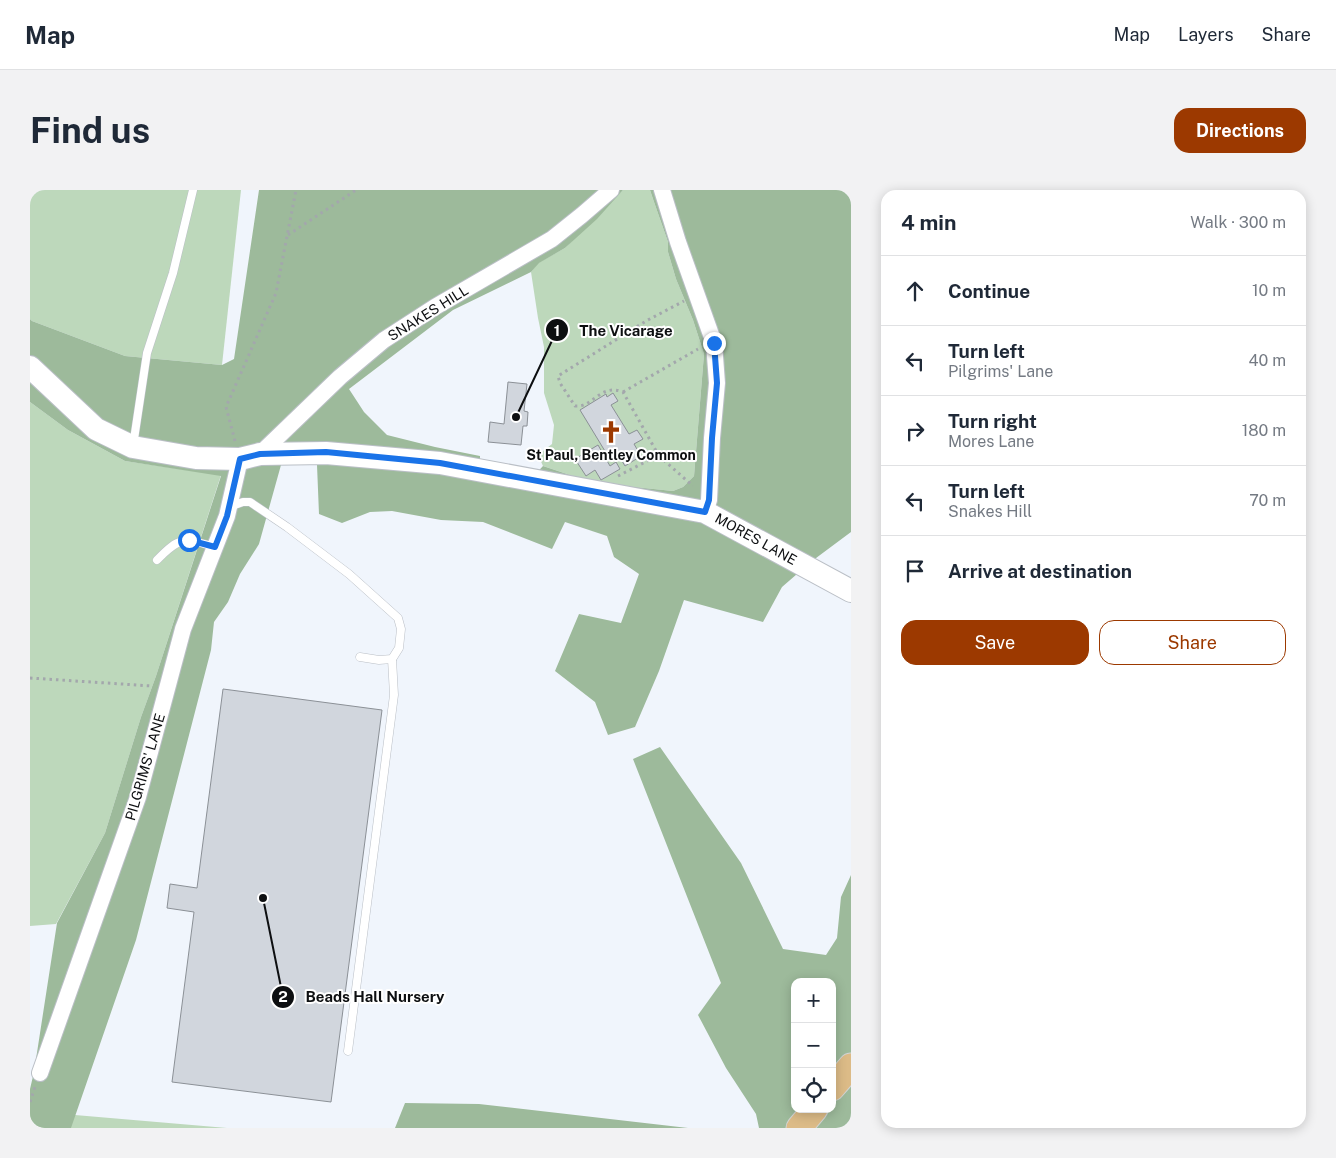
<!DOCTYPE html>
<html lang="en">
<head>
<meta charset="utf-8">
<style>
  body { margin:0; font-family:"Public Sans",sans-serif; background:#f2f2f3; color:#1f2937 }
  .controls { position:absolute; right:15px; bottom:15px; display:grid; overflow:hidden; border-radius:10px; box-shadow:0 2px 12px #0003 }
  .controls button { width:45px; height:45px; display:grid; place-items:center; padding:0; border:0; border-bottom:1px solid #e0e1e3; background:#fff; color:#1f2937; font:25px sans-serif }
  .stop { position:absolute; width:15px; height:15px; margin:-11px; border:4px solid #1a73e8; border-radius:50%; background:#fff }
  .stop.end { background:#1a73e8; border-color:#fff; box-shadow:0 1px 5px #0008 }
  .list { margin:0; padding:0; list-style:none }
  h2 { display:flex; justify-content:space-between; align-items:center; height:65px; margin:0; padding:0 20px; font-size:21px }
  h2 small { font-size:16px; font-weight:400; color:#747a83 }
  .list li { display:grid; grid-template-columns:32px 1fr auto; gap:15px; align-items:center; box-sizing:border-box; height:70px; padding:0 20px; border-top:1px solid #e0e1e3 }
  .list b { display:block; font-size:19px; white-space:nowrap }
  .list p { margin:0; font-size:16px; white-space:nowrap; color:#747a83 }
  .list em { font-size:16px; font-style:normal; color:#747a83 }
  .actions { display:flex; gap:10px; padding:15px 20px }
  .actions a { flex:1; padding:11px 0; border:1px solid #9c3900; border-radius:15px; text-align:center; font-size:18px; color:#9c3900 }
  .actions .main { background:#9c3900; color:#fff }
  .icon { flex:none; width:28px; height:28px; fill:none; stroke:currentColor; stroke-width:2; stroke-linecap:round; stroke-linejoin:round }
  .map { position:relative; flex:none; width:821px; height:938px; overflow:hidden; border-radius:15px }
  header { display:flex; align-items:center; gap:30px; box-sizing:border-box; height:70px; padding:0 25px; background:#fff; border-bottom:1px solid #e0e1e3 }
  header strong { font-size:24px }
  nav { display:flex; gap:28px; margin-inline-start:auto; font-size:18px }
  .intro { display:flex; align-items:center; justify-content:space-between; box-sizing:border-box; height:120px; padding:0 30px }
  h1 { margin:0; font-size:35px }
  .button { padding:12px 22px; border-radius:15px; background:#9c3900; color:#fff; font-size:18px; font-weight:700 }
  main { display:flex; gap:30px; padding:0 30px }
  aside { flex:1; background:#fff; border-radius:15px; box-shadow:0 2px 12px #0003 }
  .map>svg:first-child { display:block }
  .green { fill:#bdd8bb }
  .forest { fill:#9dba9b; fill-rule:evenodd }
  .building { fill:#d1d6dd; stroke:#8b9096 }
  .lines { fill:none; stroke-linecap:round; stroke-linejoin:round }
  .lane-casing { stroke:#babfc6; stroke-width:9 }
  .street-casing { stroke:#babfc6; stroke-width:18 }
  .secondary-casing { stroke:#babfc6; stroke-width:24 }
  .primary-casing { stroke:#d3d4d4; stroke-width:27 }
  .path { stroke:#a3a7ac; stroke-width:3; stroke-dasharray:2.5 4; stroke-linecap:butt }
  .lane { stroke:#fff; stroke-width:8 }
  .street { stroke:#fff; stroke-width:16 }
  .secondary { stroke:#fff; stroke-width:22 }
  .primary { stroke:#dcbb87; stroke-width:25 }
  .route { stroke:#1a73e8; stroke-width:6 }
  .labels { text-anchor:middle; stroke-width:4; stroke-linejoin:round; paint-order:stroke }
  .street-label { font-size:14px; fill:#0d0f11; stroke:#fff }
  .poi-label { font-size:14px; font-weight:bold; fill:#0d0f11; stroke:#fff }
  .leader { fill:none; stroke:#0d0f11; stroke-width:2 }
  .callout-dot { fill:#0d0f11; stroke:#fff; stroke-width:2 }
  .mark-label { font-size:15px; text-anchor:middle; font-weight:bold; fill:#fff }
  .callout-label { font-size:15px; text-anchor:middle; font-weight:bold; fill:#0d0f11; stroke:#fff; stroke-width:4; stroke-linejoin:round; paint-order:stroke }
</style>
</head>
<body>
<header>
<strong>Map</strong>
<nav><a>Map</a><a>Layers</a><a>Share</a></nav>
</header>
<div class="intro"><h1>Find us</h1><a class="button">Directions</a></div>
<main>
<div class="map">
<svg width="821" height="938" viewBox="0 0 821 938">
  <rect width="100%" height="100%" fill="#f0f5fc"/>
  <!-- green -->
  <g class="green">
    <path d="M0,0H211L192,175L95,166L2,131L0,129Z"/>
    <path d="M593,0H620L624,12L638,52V62L646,89L663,130L674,164L664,286L653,297L643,301L585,295L558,291L513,276L508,265L522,254L524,235L514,203V157L508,128L501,82L508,73L535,58Z"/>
    <path d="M0,212L38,240L95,271L191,285L126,486L111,527L75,643L26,734L0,736Z"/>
    <path d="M0,924L45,925L197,938H0Z"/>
  </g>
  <!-- forest -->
  <g class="forest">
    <path d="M229,0H593L567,29L535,58L509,73L501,82L423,120L319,199L334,222L357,245L405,257L450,266V280L500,290L513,276L558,291L585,295L643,301L653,297L664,286L674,164L663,130L646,89L638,62V52L624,12L620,0H821V342L782,371L752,397L733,432L654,410L629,481L605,537L578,545L565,512L525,481L549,424L591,433L609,384L584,367L577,346L535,332L522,359L453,332L411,330L362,321L340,322L312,333L289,324L287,275H251L229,354L210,384L198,412L184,432L181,460L106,750L41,938H0V899L4,882L27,733L75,643L111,527L126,486L191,286L95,271L38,240L0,212V129L2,131L95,166L192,175L204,169Z"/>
    <path d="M630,557L711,673L753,759L796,765L807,748L811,707L821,685V938H729L726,924L696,878L668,825L691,793L603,569ZM765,792H802V919H765Z"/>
    <path d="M375,913L449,914L658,938H365Z"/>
  </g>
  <!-- building -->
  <g class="building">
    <path d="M478,192L497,194L494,221L498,222L497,236H493L491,255L458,252L460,232L474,234Z"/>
    <path d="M583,203L588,211L581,215L599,244L607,240L613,249L604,254L611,266L595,276L589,266L581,271L550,220L576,204L577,207Z"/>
    <path d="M568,255L580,276L586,272L590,279L571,290L565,280L556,286L545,269Z"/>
    <path d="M193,499L352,520L301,912L142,892L164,722L137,718L140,694L167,698Z"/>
  </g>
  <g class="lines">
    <defs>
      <g id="lane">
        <path d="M103,256L117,163L143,83L163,0"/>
        <path d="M199,317L213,312H220L257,337L319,384L368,428L371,439L369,458L362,469L349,470L330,467"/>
        <path d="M127,370C150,346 154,348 185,357"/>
        <path d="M318,861L364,505L362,469"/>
      </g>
      <g id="street">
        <path d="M632,0L648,52L684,153L687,193L682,248L679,310L675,322"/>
        <path d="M230,264L310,187L354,150L405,117L522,49L552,25L581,0"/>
        <path d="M10,883L108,607L153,439L197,326L210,269"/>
      </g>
      <path id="secondary" d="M0,177L66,239L103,257L166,268L210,269L230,264L296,263L410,273L675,322L821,401"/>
      <g id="primary">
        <path d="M802,898L821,876"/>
        <path d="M769,938L785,919"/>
      </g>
    </defs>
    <!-- lane casing -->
    <use href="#lane" class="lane-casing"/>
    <!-- street casing -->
    <use href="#street" class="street-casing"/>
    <!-- secondary casing -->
    <use href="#secondary" class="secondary-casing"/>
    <!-- primary casing -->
    <use href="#primary" class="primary-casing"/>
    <!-- path -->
    <g class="path">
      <path d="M258,45L326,0"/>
      <path d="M593,202L668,159"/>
      <path d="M205,251L196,217L246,103L266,0"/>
      <path d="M629,266L593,202C570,193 563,218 545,216L530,193L528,186L616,131L654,111"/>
      <path d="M588,286L623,268L629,266L663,296"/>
      <path d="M0,488L122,496"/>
      <path d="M0,912L5,897"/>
    </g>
    <!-- lane -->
    <use href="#lane" class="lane"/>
    <!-- street -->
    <use href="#street" class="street"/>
    <!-- secondary -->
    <use href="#secondary" class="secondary"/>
    <!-- primary -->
    <use href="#primary" class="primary"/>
  </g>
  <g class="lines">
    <!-- route -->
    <path class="route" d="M159,350L185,357L197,326L210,269L230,264L296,262L410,273L675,322L679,310L682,248L687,193L684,153"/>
  </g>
  <!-- icons -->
  <defs>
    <symbol id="church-bare" viewBox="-9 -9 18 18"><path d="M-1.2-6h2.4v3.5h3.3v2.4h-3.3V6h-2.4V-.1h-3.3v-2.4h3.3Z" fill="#9c3900" stroke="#fff" stroke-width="2.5" paint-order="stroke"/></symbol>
  </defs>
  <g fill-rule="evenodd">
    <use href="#church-bare" x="565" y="226" width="32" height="32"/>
  </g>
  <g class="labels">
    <!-- street labels -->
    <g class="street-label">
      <text transform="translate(398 123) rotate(-32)" y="5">SNAKES HILL</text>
      <text transform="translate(726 349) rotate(29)" y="5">MORES LANE</text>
      <text transform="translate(115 577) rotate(-74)" y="5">PILGRIMS' LANE</text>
    </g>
    <!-- poi labels -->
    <g class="poi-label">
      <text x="581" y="270">St Paul, Bentley Common</text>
    </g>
  </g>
  <!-- callouts -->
  <path class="leader" d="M486 227L527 140M233 708L253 807"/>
  <g class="callout-dot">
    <circle cx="486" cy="227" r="5"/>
    <circle cx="233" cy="708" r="5"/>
    <circle cx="527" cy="140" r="12"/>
    <circle cx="253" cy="807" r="12"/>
  </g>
  <g class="mark-label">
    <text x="527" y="146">1</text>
    <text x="253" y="812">2</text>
  </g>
  <g class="callout-label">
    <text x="596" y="146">The Vicarage</text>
    <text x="345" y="812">Beads Hall Nursery</text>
  </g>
</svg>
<div class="controls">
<button>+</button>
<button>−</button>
<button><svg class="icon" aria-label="locate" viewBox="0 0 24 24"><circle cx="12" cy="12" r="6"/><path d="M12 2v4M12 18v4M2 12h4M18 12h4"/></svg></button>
</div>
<div class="stop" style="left:159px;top:350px"></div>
<div class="stop end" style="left:684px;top:153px"></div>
</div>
<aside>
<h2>4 min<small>Walk · 300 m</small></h2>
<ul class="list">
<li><svg class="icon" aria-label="ahead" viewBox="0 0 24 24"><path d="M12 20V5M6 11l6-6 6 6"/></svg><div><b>Continue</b></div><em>10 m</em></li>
<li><svg class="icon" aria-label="left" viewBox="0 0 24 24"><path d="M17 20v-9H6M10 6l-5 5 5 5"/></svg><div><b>Turn left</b><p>Pilgrims' Lane</p></div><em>40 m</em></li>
<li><svg class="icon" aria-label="right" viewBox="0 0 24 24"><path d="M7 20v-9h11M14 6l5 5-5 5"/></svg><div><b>Turn right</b><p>Mores Lane</p></div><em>180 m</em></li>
<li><svg class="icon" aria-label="left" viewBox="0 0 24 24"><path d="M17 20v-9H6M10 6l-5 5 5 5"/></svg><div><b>Turn left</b><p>Snakes Hill</p></div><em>70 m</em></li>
<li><svg class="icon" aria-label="arrive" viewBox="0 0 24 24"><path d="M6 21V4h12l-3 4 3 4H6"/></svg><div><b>Arrive at destination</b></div></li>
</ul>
<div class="actions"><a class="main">Save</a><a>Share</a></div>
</aside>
</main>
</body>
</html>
